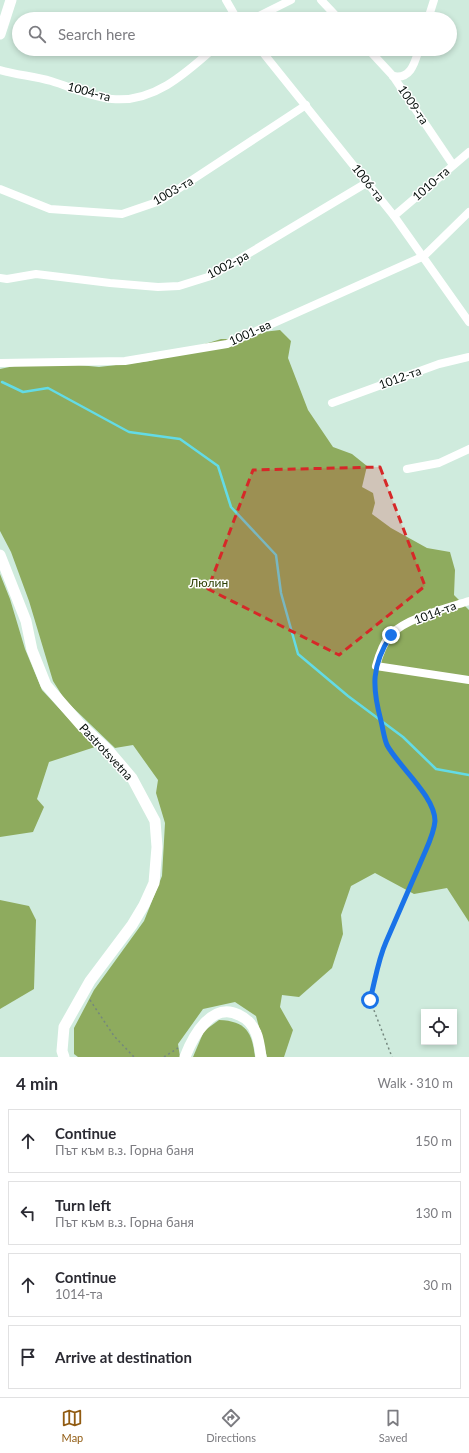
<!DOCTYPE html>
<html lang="en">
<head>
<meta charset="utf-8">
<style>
  body { margin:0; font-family:Lato,sans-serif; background:#f2f2f3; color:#2b2b33 }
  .controls { position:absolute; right:12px; bottom:12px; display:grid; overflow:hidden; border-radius:0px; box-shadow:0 2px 6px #0003 }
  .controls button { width:36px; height:36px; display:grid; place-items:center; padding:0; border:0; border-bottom:1px solid #e1e1e2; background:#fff; color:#2b2b33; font:20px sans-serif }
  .stop { position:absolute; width:12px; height:12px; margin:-9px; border:3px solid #1a73e8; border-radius:50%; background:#fff }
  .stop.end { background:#1a73e8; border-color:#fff; box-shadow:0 1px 4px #0008 }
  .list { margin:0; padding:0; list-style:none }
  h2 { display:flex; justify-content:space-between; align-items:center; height:52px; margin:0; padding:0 16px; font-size:17px }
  h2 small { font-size:13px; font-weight:400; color:#7c7c81 }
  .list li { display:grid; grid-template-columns:26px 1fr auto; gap:12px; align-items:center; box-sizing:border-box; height:64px; margin:0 8px 8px; padding:0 8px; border:1px solid #e1e1e2; border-radius:0px }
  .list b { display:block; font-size:15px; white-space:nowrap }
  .list p { margin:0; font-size:13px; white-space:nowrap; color:#7c7c81 }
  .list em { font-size:13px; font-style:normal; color:#7c7c81 }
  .icon { flex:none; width:22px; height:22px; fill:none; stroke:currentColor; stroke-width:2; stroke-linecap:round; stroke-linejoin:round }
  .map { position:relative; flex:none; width:469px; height:1057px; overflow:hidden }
  .search { position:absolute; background:#fff; box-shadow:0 2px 6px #0003; left:12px; right:12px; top:12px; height:44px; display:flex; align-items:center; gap:10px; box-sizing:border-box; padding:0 14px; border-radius:22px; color:#7c7c81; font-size:15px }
  .sheet { height:340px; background:#fff }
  nav { display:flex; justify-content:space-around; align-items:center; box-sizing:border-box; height:56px; border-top:1px solid #e1e1e2; background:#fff; font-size:11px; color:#7c7c81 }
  nav a { display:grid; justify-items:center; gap:2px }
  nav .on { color:#915b11 }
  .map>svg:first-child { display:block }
  .forest { fill:#8eab5e }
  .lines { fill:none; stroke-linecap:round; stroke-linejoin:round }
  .stream { stroke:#63dbe6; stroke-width:2.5 }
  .path { stroke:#74877e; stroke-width:1.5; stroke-dasharray:2 3; stroke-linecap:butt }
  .street { stroke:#fff; stroke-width:8 }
  .secondary { stroke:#fff; stroke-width:11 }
  .route { stroke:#1a73e8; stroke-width:5 }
  .marked { fill:#d62828; fill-opacity:0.2; stroke:#d62828; stroke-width:3; stroke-dasharray:8 5; stroke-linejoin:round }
  .labels { text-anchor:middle; stroke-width:3; stroke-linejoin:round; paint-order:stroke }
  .street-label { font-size:12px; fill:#060f0b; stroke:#fff }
  .park-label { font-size:12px; fill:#2e4005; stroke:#fff }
</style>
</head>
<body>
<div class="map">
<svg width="469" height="1057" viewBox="0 0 469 1057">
  <rect width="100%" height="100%" fill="#cfebdd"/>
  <!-- forest -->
  <g class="forest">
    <path d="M280,330L291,341L288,358L308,410L333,447L352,454L367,466L362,487L373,493L375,503L372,514L391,528L427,548L450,552L455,570L454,595L469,610V922L447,888L414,894L375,873L351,886L341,915L343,934L332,968L299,997L282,995L280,1007L293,1030L284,1057H267L256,1016L235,1002L203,1009L178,1044L180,1057H78L74,1054V1028L94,990L144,921L162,876L165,823L156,793L158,780L133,745L115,748L65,700L53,681L29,601L11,552L0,531V369L38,361L99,367L150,361L221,339H248L263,332Z"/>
    <path d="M0,574L10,599L25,649L42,690L95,747L49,762L37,799L44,807L33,832L0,837Z"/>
    <path d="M0,900L29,906L36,920L34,989L0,1009Z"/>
    <path d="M219,1020C246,1021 252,1032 255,1057H193L204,1031Z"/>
  </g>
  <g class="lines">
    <!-- stream -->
    <path class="stream" d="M2,382L23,392L48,388L129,432L180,439L218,466L231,507L276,555L281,593L298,654L348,696L403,737L436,769L469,775"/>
    <!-- path -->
    <g class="path">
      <path d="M375,674V697L387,745L414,781L431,807L435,821L430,839L412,885L385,944L370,1000L392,1057"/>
      <path d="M90,1000L114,1036L134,1057"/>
      <path d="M164,1057L178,1048"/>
    </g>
    <!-- street -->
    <g class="street">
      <path d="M226,0L237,19"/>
      <path d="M321,0L339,19"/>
      <path d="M253,19L291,0"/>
      <path d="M428,19L434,0"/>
      <path d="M260,49L394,216L469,322"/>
      <path d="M368,49L393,76L453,165"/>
      <path d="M0,70C17,75 34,76 51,81C71,87 91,97 112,99C153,103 185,74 213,49"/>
      <path d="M393,76C411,80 415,62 419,49"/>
      <path d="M0,189L50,209L122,214L160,201L306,105"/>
      <path d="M394,216L469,152"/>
      <path d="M0,278L7,279L36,274L110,283L158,287L179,286L211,276L368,182"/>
      <path d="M0,363L125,361L227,344L424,256L469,212"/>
      <path d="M332,403L439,364L469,357"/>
      <path d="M407,469L439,463L469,449"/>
      <path d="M469,601C447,608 406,618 390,635C383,644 379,655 376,666L469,680"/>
    </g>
    <!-- secondary -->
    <g class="secondary">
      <path d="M0,34L11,0"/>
      <path d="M0,555L26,621L32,650L46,685L80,724L109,751L132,778L155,821L157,847L154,883L144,905L132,925L90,981L64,1027L62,1051L64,1057"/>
      <path d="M185,1057C193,1036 212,1001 239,1015C246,1018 253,1025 256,1033C259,1040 260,1049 261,1057"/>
    </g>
  </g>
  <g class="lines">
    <!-- route -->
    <path class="route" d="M370,1000C375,981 378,960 386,942C398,914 410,887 422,859C427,847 434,834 435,821C435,796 398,766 387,745C384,738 383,729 381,721C372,687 371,666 391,635"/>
  </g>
  <!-- marked area -->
  <path class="marked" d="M380,467L425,586L339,655L208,589L253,470Z"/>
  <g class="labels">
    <!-- street labels -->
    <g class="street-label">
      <text transform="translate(89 92) rotate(15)" y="4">1004-та</text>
      <text transform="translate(413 105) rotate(56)" y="4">1009-та</text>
      <text transform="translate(368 183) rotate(52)" y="4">1006-та</text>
      <text transform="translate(431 184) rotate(-41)" y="4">1010-та</text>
      <text transform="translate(173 191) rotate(-30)" y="4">1003-та</text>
      <text transform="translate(228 265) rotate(-28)" y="4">1002-ра</text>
      <text transform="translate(250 333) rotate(-24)" y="4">1001-ва</text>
      <text transform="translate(400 378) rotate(-20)" y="4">1012-та</text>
      <text transform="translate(435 613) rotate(-21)" y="4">1014-та</text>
      <text transform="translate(106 752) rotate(47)" y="4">Pastrotsvetna</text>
    </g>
    <!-- park labels -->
    <g class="park-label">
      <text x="209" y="587">Люлин</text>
    </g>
  </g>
</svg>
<div class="controls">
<button><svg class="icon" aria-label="locate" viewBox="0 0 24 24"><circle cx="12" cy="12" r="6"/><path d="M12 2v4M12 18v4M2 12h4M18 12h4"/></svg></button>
</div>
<div class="stop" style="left:370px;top:1000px"></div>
<div class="stop end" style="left:391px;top:635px"></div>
<div class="search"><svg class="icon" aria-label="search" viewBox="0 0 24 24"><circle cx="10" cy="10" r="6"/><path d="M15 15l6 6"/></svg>Search here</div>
</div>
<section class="sheet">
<h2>4 min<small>Walk · 310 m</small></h2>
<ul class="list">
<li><svg class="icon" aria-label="ahead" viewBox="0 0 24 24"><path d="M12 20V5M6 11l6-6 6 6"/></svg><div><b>Continue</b><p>Път към в.з. Горна баня</p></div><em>150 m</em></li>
<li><svg class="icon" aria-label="left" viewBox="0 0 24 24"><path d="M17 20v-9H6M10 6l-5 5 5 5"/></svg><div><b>Turn left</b><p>Път към в.з. Горна баня</p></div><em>130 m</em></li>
<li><svg class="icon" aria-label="ahead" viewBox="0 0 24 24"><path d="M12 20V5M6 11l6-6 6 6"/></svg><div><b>Continue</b><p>1014-та</p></div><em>30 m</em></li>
<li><svg class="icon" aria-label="arrive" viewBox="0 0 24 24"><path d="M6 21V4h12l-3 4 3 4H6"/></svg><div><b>Arrive at destination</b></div></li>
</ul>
</section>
<nav>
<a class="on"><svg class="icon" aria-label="map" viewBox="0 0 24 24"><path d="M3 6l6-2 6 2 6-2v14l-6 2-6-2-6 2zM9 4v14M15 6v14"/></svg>Map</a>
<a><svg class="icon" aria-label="directions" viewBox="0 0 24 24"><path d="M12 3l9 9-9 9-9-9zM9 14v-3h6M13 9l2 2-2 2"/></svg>Directions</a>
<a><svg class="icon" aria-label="saved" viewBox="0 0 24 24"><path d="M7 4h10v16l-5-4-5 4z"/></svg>Saved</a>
</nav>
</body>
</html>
